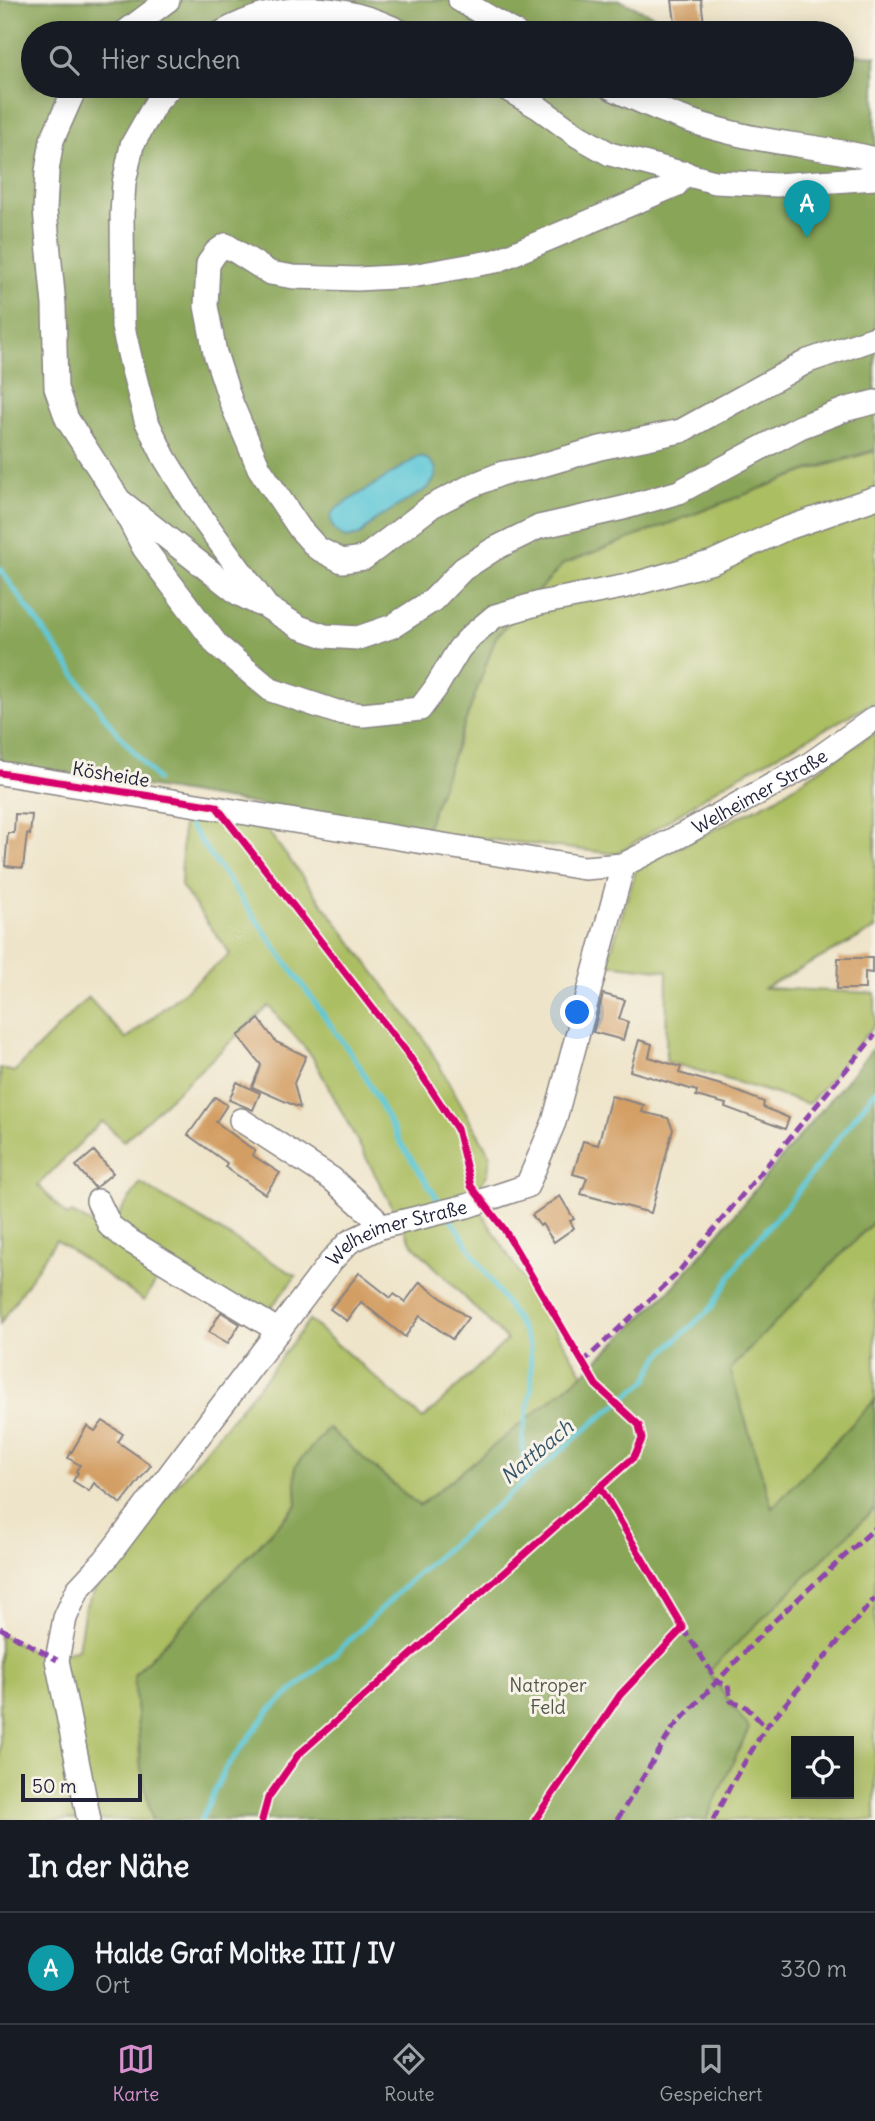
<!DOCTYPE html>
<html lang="de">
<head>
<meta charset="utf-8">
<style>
  body { margin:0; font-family:Delius,sans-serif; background:#242831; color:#f1f3f6 }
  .controls { position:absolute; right:21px; bottom:21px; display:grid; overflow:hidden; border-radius:0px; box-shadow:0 4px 18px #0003 }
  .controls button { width:63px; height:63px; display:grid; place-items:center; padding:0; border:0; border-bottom:2px solid #363941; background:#171b24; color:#f1f3f6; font:35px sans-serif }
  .scale { position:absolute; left:21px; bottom:18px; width:121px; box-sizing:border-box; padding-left:7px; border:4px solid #22223b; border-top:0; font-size:19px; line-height:24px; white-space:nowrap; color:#22223b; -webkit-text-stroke:5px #f7f3e8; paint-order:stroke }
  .you { position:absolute; left:578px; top:1013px; width:24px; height:24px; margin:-18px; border:5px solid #fff; border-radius:50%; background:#1a73e8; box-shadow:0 0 0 10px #1a73e833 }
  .badge { display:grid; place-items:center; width:46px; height:46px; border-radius:50%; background:#d690ce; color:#fff; font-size:23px; font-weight:700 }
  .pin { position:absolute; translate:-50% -58px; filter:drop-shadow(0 2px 4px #0008) }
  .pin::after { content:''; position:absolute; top:37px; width:24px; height:21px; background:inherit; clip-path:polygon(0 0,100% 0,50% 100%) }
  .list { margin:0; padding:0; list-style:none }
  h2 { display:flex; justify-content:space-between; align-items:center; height:91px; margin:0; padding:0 28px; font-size:30px }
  h2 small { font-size:23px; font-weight:400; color:#9ea1a6 }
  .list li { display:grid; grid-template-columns:46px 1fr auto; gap:21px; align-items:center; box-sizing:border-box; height:112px; padding:0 28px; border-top:2px solid #363941 }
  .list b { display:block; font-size:26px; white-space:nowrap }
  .list p { margin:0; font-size:23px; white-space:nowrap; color:#9ea1a6 }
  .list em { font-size:23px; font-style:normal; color:#9ea1a6 }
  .icon { flex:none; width:38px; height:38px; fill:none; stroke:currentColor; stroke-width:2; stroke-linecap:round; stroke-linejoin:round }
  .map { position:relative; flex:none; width:875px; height:1820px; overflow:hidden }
  .search { position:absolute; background:#171b24; box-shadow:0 4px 18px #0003; left:21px; right:21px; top:21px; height:77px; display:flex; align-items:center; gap:18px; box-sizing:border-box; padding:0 24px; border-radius:38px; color:#9ea1a6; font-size:26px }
  .sheet { height:203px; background:#171b24 }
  nav { display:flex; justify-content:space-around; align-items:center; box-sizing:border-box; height:98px; border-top:2px solid #363941; background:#171b24; font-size:19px; color:#9ea1a6 }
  nav a { display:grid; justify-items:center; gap:4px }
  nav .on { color:#d690ce }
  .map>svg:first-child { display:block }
  .green { fill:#acbe62; stroke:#67704e; stroke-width:2; fill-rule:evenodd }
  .forest { fill:#89a558; stroke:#56644a; stroke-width:2 }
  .water { fill:#5ec8d7; stroke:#407589; stroke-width:2 }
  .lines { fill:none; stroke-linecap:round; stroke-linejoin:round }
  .stream { stroke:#5ec8d7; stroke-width:5 }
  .building { fill:#d39e64 }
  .minor-casing { stroke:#888382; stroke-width:26 }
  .minor { stroke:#fff; stroke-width:23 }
  .quiet { stroke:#8e44ad; stroke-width:5; stroke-dasharray:10 5; stroke-linecap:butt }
  .cycleway-casing { stroke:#f7f3e8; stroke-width:11 }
  .cycleway { stroke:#d6006c; stroke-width:7 }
  .labels { text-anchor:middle; stroke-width:6; stroke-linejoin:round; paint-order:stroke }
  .street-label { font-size:19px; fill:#22223b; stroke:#f7f3e8 }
  .park-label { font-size:19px; fill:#525949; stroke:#f7f3e8 }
  .water-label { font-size:21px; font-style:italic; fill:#34546a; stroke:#f7f3e8 }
</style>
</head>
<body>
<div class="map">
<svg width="875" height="1820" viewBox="0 0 875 1820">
  <rect width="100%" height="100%" fill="#f7f3e8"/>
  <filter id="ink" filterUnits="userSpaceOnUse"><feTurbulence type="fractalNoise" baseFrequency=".0143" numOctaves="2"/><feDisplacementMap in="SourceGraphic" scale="14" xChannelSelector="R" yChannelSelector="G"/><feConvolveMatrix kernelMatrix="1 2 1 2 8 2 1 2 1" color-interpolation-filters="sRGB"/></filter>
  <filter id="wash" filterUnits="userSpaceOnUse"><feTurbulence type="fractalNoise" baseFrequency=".00686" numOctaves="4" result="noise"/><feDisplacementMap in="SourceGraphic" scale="28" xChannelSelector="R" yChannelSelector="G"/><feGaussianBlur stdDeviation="1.57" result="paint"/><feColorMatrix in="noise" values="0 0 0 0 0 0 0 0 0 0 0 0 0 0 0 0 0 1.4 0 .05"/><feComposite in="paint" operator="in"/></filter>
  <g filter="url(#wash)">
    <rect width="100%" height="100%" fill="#eee4c9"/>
    <!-- green -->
    <g class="green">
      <path d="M875,451V702L729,781L617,854L425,832L496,637L563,564L804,472Z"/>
      <path d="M875,732V929L764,988L875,993V1024L809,1104L666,1061L667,971L607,964L636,869L775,799Z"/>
      <path d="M183,812L267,830L423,1037L490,1155L488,1173L473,1199L583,1374L419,1506L329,1429L296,1466L297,1505L134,1675L141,1768L152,1820H0V1634L45,1658L78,1649L85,1607L111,1563L268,1375L309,1320L423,1419L507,1340L412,1244L312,1056L269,1006L124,1141L102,1121L38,1185L67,1216L72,1213L116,1238L114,1222L140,1183L296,1276L258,1324L164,1268L144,1301L56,1240L0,1324V1068L14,1072L88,997L126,1039L230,954L181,886Z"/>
      <path d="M875,1137V1820H706L724,1779L261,1820ZM796,1741H849V1794H796Z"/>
    </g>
    <!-- forest -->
    <g class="forest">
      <path d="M0,0H619L691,33H33V86H842V53L875,56V450L811,469L563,564L496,637L425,832L0,762Z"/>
      <path d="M875,1046V1220L730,1369L772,1508L875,1400V1508L708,1672L749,1728L706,1820H152L141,1768L134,1675L297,1505L295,1466L328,1428L419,1506L583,1374L675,1285Z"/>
    </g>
    <!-- water -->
    <path class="water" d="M420,456L429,460L436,468L435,478L428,488L375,520L360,535L346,538C335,532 330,527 331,514L337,508Z"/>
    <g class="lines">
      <!-- stream -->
      <g class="stream">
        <path d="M0,569L110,724L157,779"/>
        <path d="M185,819L359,1065L402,1145L443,1207"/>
        <path d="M450,1218L520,1325L530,1346L532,1385L523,1434L522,1485"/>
        <path d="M201,1820L225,1769L270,1710L337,1652L418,1573L587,1428L647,1380L659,1356L712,1307L744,1255L788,1204L875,1091"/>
      </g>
    </g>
    <g id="blocks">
      <!-- building -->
      <g class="building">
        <path d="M672,0H701L704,23H675Z"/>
        <path d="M15,814L32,815L30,835L27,834L23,868L5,866L8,833H14Z"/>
        <path d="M838,958H872V973L865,972V989H837Z"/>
        <path d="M603,994L625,1000L619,1019L628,1022L623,1040L593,1032Z"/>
        <path d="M259,1019L276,1042L306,1056L294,1083L300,1108L252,1087L261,1065L238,1036Z"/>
        <path d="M639,1040L652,1044L649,1057L681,1067L679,1073L721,1085L764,1102L763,1107L789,1118L785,1129L725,1107L726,1104L696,1096L697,1091L630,1071Z"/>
        <path d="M237,1082L260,1093L253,1110L229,1100Z"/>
        <path d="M611,1096L644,1105L642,1112L668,1118L673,1129L651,1213L581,1194L587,1178L573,1174L583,1141L598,1145Z"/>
        <path d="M215,1097L227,1105L216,1122L255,1151L252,1155L280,1173L265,1194L225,1167L227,1163L188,1135Z"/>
        <path d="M94,1151L113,1173L95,1188L76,1166Z"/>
        <path d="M560,1196L574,1219L570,1221L574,1228L554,1242L542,1224L540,1226L532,1215Z"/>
        <path d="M359,1273L391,1298L394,1294L405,1302L420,1282L468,1318L452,1339L420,1316L405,1337L361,1302L347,1321L330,1309Z"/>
        <path d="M221,1312L240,1324L228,1343L209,1332Z"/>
        <path d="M103,1421L123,1434L118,1442L151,1465L121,1504L94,1483L89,1491L73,1481L78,1473L76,1471L80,1465L68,1458L87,1426L95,1431Z"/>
      </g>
    </g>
  </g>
  <g filter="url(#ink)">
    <use href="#blocks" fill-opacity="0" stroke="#888382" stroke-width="2"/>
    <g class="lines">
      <defs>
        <g id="minor">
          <path d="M460,0L516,33"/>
          <path d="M124,33L168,0"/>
          <path d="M221,33C280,0 342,2 403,33"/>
          <path d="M76,86L52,140L47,171L45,210L54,305L56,388L67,419L119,500L239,594L259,604"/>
          <path d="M171,86L156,103L132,145L124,183L122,214L123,327L131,362L146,420L164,457L199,514L267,607L299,627L325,636L358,638L393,626L433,600L463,569L494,549L539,527L623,508L679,492L800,427L847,409L875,402"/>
          <path d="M502,86L538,107L578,136L610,154L715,182L777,185L875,178"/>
          <path d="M608,86C648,106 690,123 733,133C780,145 828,147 875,159"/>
          <path d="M686,173L676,185L496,261L412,276L357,279L294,277L270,273L226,245L216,252L208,264L206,306L215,353L231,402L259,468L300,529L317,548L342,561L364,558L432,506L471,486L503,473L532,468L600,448L681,431L808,361L875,338"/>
          <path d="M119,500L144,548L217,645L271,690L337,712L363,715L420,709L435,689L459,649L471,636L495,616L540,603L627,586L713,562L785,529L875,498"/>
          <path id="s1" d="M0,773L584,868L623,865L684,834L810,764L875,718"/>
          <path d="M241,1120L332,1179L373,1216L380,1227"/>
          <path d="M98,1201L110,1226L130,1241L279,1331"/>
          <path id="s2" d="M89,1820L57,1660L65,1618L78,1589L105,1560L332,1260L349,1242L380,1227L467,1206L527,1186L554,1122L623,865"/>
        </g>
      </defs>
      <!-- minor casing -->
      <use href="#minor" class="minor-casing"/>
      <!-- minor -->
      <use href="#minor" class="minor"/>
      <!-- quiet -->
      <g class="quiet">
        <path d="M582,1363L675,1276L875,1035"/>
        <path d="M0,1628L57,1660"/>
        <path d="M683,1628L718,1682L728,1685L731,1701L744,1705L766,1727"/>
        <path d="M617,1820L673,1728L772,1623L875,1528"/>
        <path d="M713,1820L732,1783L766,1727L875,1598"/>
      </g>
      <defs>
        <g id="cycleway">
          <path d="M0,773L216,806L408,1054L457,1129L471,1186L504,1229L596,1385L639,1425L642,1439L634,1457L298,1755L268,1798L262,1820"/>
          <path d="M535,1820L620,1695L683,1628L600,1487"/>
        </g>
      </defs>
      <!-- cycleway casing -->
      <use href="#cycleway" class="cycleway-casing"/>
      <!-- cycleway -->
      <use href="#cycleway" class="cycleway"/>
    </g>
  </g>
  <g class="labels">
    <!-- street labels -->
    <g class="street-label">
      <text transform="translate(111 774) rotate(9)" y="7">Kösheide</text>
      <text dy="7" stroke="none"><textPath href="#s1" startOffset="786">Welheimer Straße</textPath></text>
      <text dy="7" stroke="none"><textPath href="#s2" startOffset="726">Welheimer Straße</textPath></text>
    </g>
    <!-- park labels -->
    <g class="park-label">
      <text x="548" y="1692">Natroper<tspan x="548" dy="22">Feld</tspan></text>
    </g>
    <!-- water labels -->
    <g class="water-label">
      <text transform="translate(537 1452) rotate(-40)" y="7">Nattbach</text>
    </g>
  </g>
</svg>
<div class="controls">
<button><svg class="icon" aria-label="locate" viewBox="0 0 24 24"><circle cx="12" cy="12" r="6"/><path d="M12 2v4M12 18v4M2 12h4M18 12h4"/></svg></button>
</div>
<div class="scale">50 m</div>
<div class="you"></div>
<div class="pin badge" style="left:807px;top:238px;background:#0f9aa8">A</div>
<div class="search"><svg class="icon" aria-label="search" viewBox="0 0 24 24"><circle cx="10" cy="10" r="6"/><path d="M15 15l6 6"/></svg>Hier suchen</div>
</div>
<section class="sheet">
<h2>In der Nähe<small></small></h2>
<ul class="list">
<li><span class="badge" style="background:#0f9aa8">A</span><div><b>Halde Graf Moltke III / IV</b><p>Ort</p></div><em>330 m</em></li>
</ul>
</section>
<nav>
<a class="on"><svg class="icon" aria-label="map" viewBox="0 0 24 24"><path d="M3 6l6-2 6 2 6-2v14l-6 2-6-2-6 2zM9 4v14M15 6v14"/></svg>Karte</a>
<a><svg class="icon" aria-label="directions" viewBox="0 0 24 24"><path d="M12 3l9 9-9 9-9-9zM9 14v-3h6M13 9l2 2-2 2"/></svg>Route</a>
<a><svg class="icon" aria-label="saved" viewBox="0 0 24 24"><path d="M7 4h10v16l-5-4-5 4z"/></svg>Gespeichert</a>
</nav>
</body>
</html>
